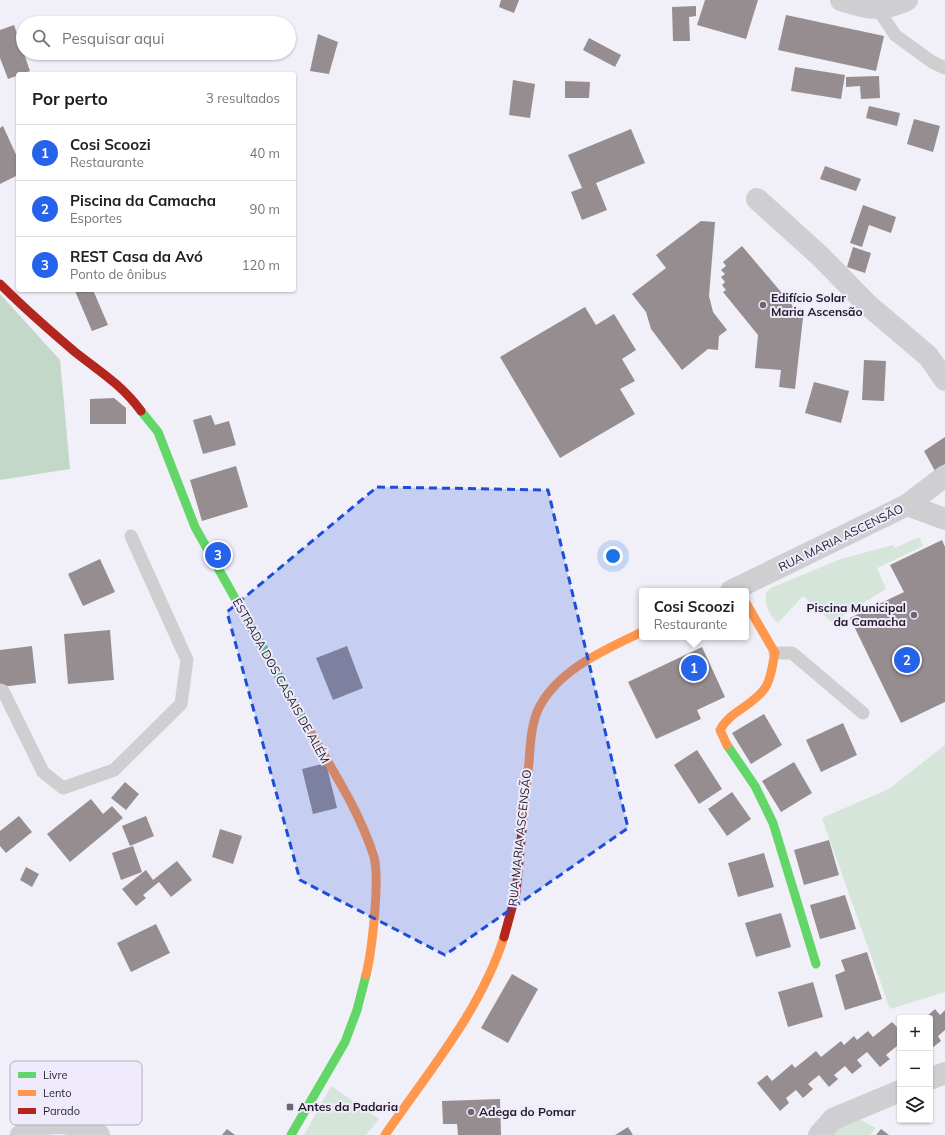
<!DOCTYPE html>
<html lang="pt">
<head>
<meta charset="utf-8">
<style>
  body { margin:0; font-family:Mulish,sans-serif; background:#f2f2f2; color:#202124 }
  .controls { position:absolute; right:12px; bottom:12px; display:grid; overflow:hidden; border-radius:4px; box-shadow:0 1px 3px #0004 }
  .controls button { width:36px; height:36px; display:grid; place-items:center; padding:0; border:0; border-bottom:1px solid #e0e0e0; background:#fff; color:#202124; font:20px sans-serif }
  .you { position:absolute; left:613px; top:556px; width:14px; height:14px; margin:-10px; border:3px solid #fff; border-radius:50%; background:#1a73e8; box-shadow:0 0 0 6px #1a73e833 }
  .badge { display:grid; place-items:center; width:26px; height:26px; border-radius:50%; background:#2563eb; color:#fff; font-size:13px; font-weight:700 }
  .pin { position:absolute; translate:-50% -50%; border:2px solid #fff; box-shadow:0 1px 4px #0006 }
  .popup { position:absolute; left:639px; top:588px; width:110px; height:52px; box-sizing:border-box; display:grid; place-content:center; border-radius:4px; background:#fff; filter:drop-shadow(0 1px 3px #0005); font-size:13px; white-space:nowrap; color:#757577 }
  .popup b { font-size:15px; color:#202124 }
  .popup::after { content:''; position:absolute; left:50%; top:100%; margin-left:-8px; border:8px solid transparent; border-top-color:#fff }
  .list { margin:0; padding:0; list-style:none }
  h2 { display:flex; justify-content:space-between; align-items:center; height:52px; margin:0; padding:0 16px; font-size:17px }
  h2 small { font-size:13px; font-weight:400; color:#757577 }
  .list li { display:grid; grid-template-columns:26px 1fr auto; gap:12px; align-items:center; box-sizing:border-box; height:56px; padding:0 16px; border-top:1px solid #e0e0e0 }
  .list b { display:block; font-size:15px; white-space:nowrap }
  .list p { margin:0; font-size:13px; white-space:nowrap; color:#757577 }
  .list em { font-size:13px; font-style:normal; color:#757577 }
  .icon { flex:none; width:22px; height:22px; fill:none; stroke:currentColor; stroke-width:2; stroke-linecap:round; stroke-linejoin:round }
  .map { position:relative; flex:none; width:945px; height:1135px; overflow:hidden }
  .search { position:absolute; background:#fff; box-shadow:0 1px 3px #0004; left:16px; top:16px; width:280px; height:44px; display:flex; align-items:center; gap:10px; box-sizing:border-box; padding:0 14px; border-radius:22px; color:#757577; font-size:15px }
  .panel { position:absolute; background:#fff; box-shadow:0 1px 3px #0004; left:16px; top:72px; width:280px; height:220px; border-radius:4px }
  .map>svg:first-child { display:block }
  .green { fill:#d5e5d9 }
  .forest { fill:#c4d8c9 }
  .building { fill:#968d91 }
  .lines { fill:none; stroke-linecap:round; stroke-linejoin:round }
  .lane { stroke:#cfcfd1; stroke-width:13 }
  .street { stroke:#cfcfd1; stroke-width:22 }
  .fast { stroke:#63d668; stroke-width:9 }
  .slow { stroke:#ff974d; stroke-width:9 }
  .jam { stroke:#b3261e; stroke-width:9 }
  .marked { fill:#1d4ed8; fill-opacity:0.2; stroke:#1d4ed8; stroke-width:3; stroke-dasharray:8 5; stroke-linejoin:round }
  .poi-dot { fill:#6a6771; stroke:#efebfc; stroke-width:1.5 }
  .labels { text-anchor:middle; stroke-width:4; stroke-linejoin:round; paint-order:stroke }
  .poi-label { font-size:12px; font-weight:bold; fill:#211e28; stroke:#efebfc; text-anchor:start }
  .street-label { font-size:12px; fill:#211e28; stroke:#efebfc }
  .key { fill:#efebfc; stroke:#b1aebc; stroke-width:1 }
  .key-label { font-size:11px; fill:#211e28 }
</style>
</head>
<body>
<div class="map">
<svg width="945" height="1135" viewBox="0 0 945 1135">
  <rect width="100%" height="100%" fill="#f1eff8"/>
  <!-- green -->
  <g class="green">
    <path d="M919,537L923,546L877,568L886,589L832,622L803,596L778,623C768,614 765,606 766,593L771,588L841,559L893,545L895,548Z"/>
    <path d="M945,745V992L890,1009L822,818L889,789Z"/>
    <path d="M331,1086L379,1119L366,1135H304Z"/>
    <path d="M859,1119L876,1128L870,1135H832L840,1124Z"/>
  </g>
  <!-- forest -->
  <path class="forest" d="M0,294L60,360L70,469L0,480Z"/>
  <!-- building -->
  <g class="building">
    <path d="M501,0H519L514,13L499,7Z"/>
    <path d="M705,0H758L746,39L697,25Z"/>
    <path d="M696,6V16L689,17L690,41H673L672,7Z"/>
    <path d="M786,15L884,36L876,71L778,50Z"/>
    <path d="M14,25L30,71L8,79L0,58V30Z"/>
    <path d="M318,34L338,42L329,74L310,71Z"/>
    <path d="M589,38L621,55L615,67L583,50Z"/>
    <path d="M795,67L845,75L841,99L791,91Z"/>
    <path d="M879,76L880,98L861,99L860,86L846,87V77Z"/>
    <path d="M513,80L535,84L530,118L509,115Z"/>
    <path d="M565,81L590,82L589,98H565Z"/>
    <path d="M869,106L900,113L897,126L866,118Z"/>
    <path d="M914,119L940,126L933,152L907,144Z"/>
    <path d="M3,126L18,159V175L0,184V128Z"/>
    <path d="M631,129L645,163L596,183L607,210L582,220L571,192L582,188L568,155Z"/>
    <path d="M825,166L861,179L856,191L820,179Z"/>
    <path d="M863,205L896,217L891,233L869,225L862,247L850,243Z"/>
    <path d="M701,221L715,222L709,296L713,312L727,330L719,336L718,350L708,349L682,370L651,329L646,312L632,294L666,268L656,255Z"/>
    <path d="M742,246L803,318L795,389L779,387L781,370L755,368L758,335L723,292L726,290L722,285L725,282L721,277L725,274L721,270L726,266L723,262Z"/>
    <path d="M853,247L871,253L865,273L847,267Z"/>
    <path d="M79,290H93L108,325L92,331L75,291Z"/>
    <path d="M585,307L596,325L614,314L636,350L622,359L635,381L620,389L635,414L560,458L500,357Z"/>
    <path d="M864,360L886,361L884,401L862,400Z"/>
    <path d="M814,382L849,391L841,423L805,413Z"/>
    <path d="M114,398L126,408V424H90V399Z"/>
    <path d="M211,415L215,425L229,421L236,445L203,454L193,420Z"/>
    <path d="M945,437V464L935,471L924,451Z"/>
    <path d="M236,466L248,507L202,521L190,480Z"/>
    <path d="M942,540L945,547V702L901,723L850,618L904,592L890,565Z"/>
    <path d="M100,559L115,592L83,606L68,574Z"/>
    <path d="M110,630L114,680L68,684L64,634Z"/>
    <path d="M32,646L36,683L0,687V650Z"/>
    <path d="M347,646L363,688L333,700L316,658Z"/>
    <path d="M702,647L725,697L697,710L701,719L656,739L628,682Z"/>
    <path d="M764,714L782,745L751,764L732,733Z"/>
    <path d="M843,723L857,755L821,772L806,740Z"/>
    <path d="M697,750L722,789L699,804L674,765Z"/>
    <path d="M794,762L812,793L781,812L762,781Z"/>
    <path d="M326,763L337,808L313,814L302,769Z"/>
    <path d="M125,782L139,794L126,810L111,798Z"/>
    <path d="M732,792L751,819L727,836L708,809Z"/>
    <path d="M91,799L103,814L112,806L123,818L70,862L47,834Z"/>
    <path d="M19,816L32,832L6,853L0,846V831Z"/>
    <path d="M146,816L154,836L130,846L122,826Z"/>
    <path d="M220,829L242,836L233,864L212,857Z"/>
    <path d="M829,840L839,875L804,885L794,850Z"/>
    <path d="M133,846L142,872L121,880L112,853Z"/>
    <path d="M764,853L774,887L738,897L728,863Z"/>
    <path d="M177,861L192,880L171,897L159,882L143,895L146,898L136,906L122,889L146,870L153,880Z"/>
    <path d="M26,867L39,874L32,887L20,880Z"/>
    <path d="M845,895L856,929L820,939L810,905Z"/>
    <path d="M781,913L791,947L756,957L745,923Z"/>
    <path d="M156,924L170,953L131,972L117,943Z"/>
    <path d="M867,952L882,999L845,1010L835,975L845,971L841,960Z"/>
    <path d="M512,974L538,989L508,1043L481,1028Z"/>
    <path d="M813,982L823,1017L788,1027L778,992Z"/>
    <path d="M935,1009L940,1015L945,1010V1030L938,1036L941,1041L932,1048L930,1046V1018H925Z"/>
    <path d="M892,1022L899,1029L900,1028V1050L897,1046L886,1055L890,1059L880,1067L867,1052L857,1060L862,1066L852,1074L845,1066L834,1075L838,1079L829,1087L819,1075L808,1084L813,1089L803,1098L796,1090L786,1098L789,1103L780,1111L757,1083L767,1075L772,1081L792,1064L795,1068L816,1051L821,1057L841,1041L844,1045L854,1036L857,1040L868,1031L873,1037Z"/>
    <path d="M500,1099L501,1135H458L457,1124H443L442,1101Z"/>
    <path d="M628,1127L633,1135H615Z"/>
    <path d="M227,1129L235,1135H222Z"/>
    <path d="M881,1129L889,1135H876Z"/>
  </g>
  <g class="lines">
    <!-- lane -->
    <g class="lane">
      <path d="M878,9L895,35L932,62L945,68"/>
      <path d="M775,653H792L863,713"/>
      <path d="M0,690L3,691L43,772L63,788L114,770L181,704L187,660L131,536"/>
    </g>
    <!-- street -->
    <g class="street">
      <path d="M841,0C868,9 881,12 907,0"/>
      <path d="M757,199L821,257L869,306L928,356L945,380"/>
      <path d="M907,505L945,519"/>
      <path d="M731,591L907,505L945,476"/>
      <path d="M930,1079L945,1073"/>
      <path d="M21,1135C28,1131 38,1125 47,1124C63,1121 86,1126 99,1135"/>
      <path d="M819,1135L833,1119L900,1091"/>
    </g>
    <!-- fast -->
    <g class="fast">
      <path d="M141,411L158,432L195,527L304,721"/>
      <path d="M727,745L755,786L773,823L816,964"/>
      <path d="M291,1135L345,1042L357,1010L366,975"/>
    </g>
    <!-- slow -->
    <g class="slow">
      <path d="M304,721C329,765 359,809 374,857C380,879 372,951 366,975"/>
      <path d="M727,745L720,730C730,711 753,706 765,688C772,678 772,665 775,653L746,603"/>
      <path d="M522,830C524,808 526,785 529,763C530,746 531,728 537,712C555,671 604,650 642,632"/>
      <path d="M385,1135C428,1072 481,1010 504,937"/>
    </g>
    <!-- jam -->
    <g class="jam">
      <path d="M0,284C24,308 49,330 75,352C100,372 121,384 141,411"/>
      <path d="M504,937L516,893L522,830"/>
    </g>
  </g>
  <!-- marked area -->
  <path class="marked" d="M377,487L548,490L628,828L445,955L300,880L227,612Z"/>
  <!-- markers -->
  <g class="poi-dot">
    <circle cx="763" cy="305" r="4"/>
    <circle cx="914" cy="615" r="4"/>
    <rect x="286" y="1103" width="8" height="8" rx="2"/>
    <circle cx="471" cy="1112" r="4"/>
  </g>
  <g class="labels">
    <!-- poi labels -->
    <g class="poi-label">
      <text x="771" y="302">Edifício Solar<tspan x="771" dy="14">Maria Ascensão</tspan></text>
      <text x="906" y="612" text-anchor="end">Piscina Municipal<tspan x="906" dy="14">da Camacha</tspan></text>
      <text x="298" y="1111">Antes da Padaria</text>
      <text x="479" y="1116">Adega do Pomar</text>
    </g>
    <!-- street labels -->
    <g class="street-label">
      <text transform="translate(841 538) rotate(-26)" y="4">RUA MARIA ASCENSÃO</text>
      <text transform="translate(281 681) rotate(61)" y="4">ESTRADA DOS CASAIS DE ALÉM</text>
      <text transform="translate(520 838) rotate(-84)" y="4">RUA MARIA ASCENSÃO</text>
    </g>
  </g>
  <!-- legend -->
  <rect x="10" y="1061" width="132" height="64" rx="6" class="key"/>
  <rect x="18" y="1072" width="18" height="6" fill="#63d668"/>
  <rect x="18" y="1090" width="18" height="6" fill="#ff974d"/>
  <rect x="18" y="1108" width="18" height="6" fill="#b3261e"/>
  <g class="key-label">
    <text x="43" y="1079">Livre</text>
    <text x="43" y="1097">Lento</text>
    <text x="43" y="1115">Parado</text>
  </g>
</svg>
<div class="controls">
<button>+</button>
<button>−</button>
<button><svg class="icon" aria-label="layers" viewBox="0 0 24 24"><path d="M12 4l9 5-9 5-9-5zM3 14l9 5 9-5"/></svg></button>
</div>
<div class="you"></div>
<div class="pin badge" style="left:694px;top:668px">1</div>
<div class="popup"><b>Cosi Scoozi</b>Restaurante</div>
<div class="pin badge" style="left:907px;top:660px">2</div>
<div class="pin badge" style="left:218px;top:555px">3</div>
<div class="search"><svg class="icon" aria-label="search" viewBox="0 0 24 24"><circle cx="10" cy="10" r="6"/><path d="M15 15l6 6"/></svg>Pesquisar aqui</div>
<section class="panel">
<h2>Por perto<small>3 resultados</small></h2>
<ul class="list">
<li><span class="badge">1</span><div><b>Cosi Scoozi</b><p>Restaurante</p></div><em>40 m</em></li>
<li><span class="badge">2</span><div><b>Piscina da Camacha</b><p>Esportes</p></div><em>90 m</em></li>
<li><span class="badge">3</span><div><b>REST Casa da Avó</b><p>Ponto de ônibus</p></div><em>120 m</em></li>
</ul>
</section>
</div>
</body>
</html>
